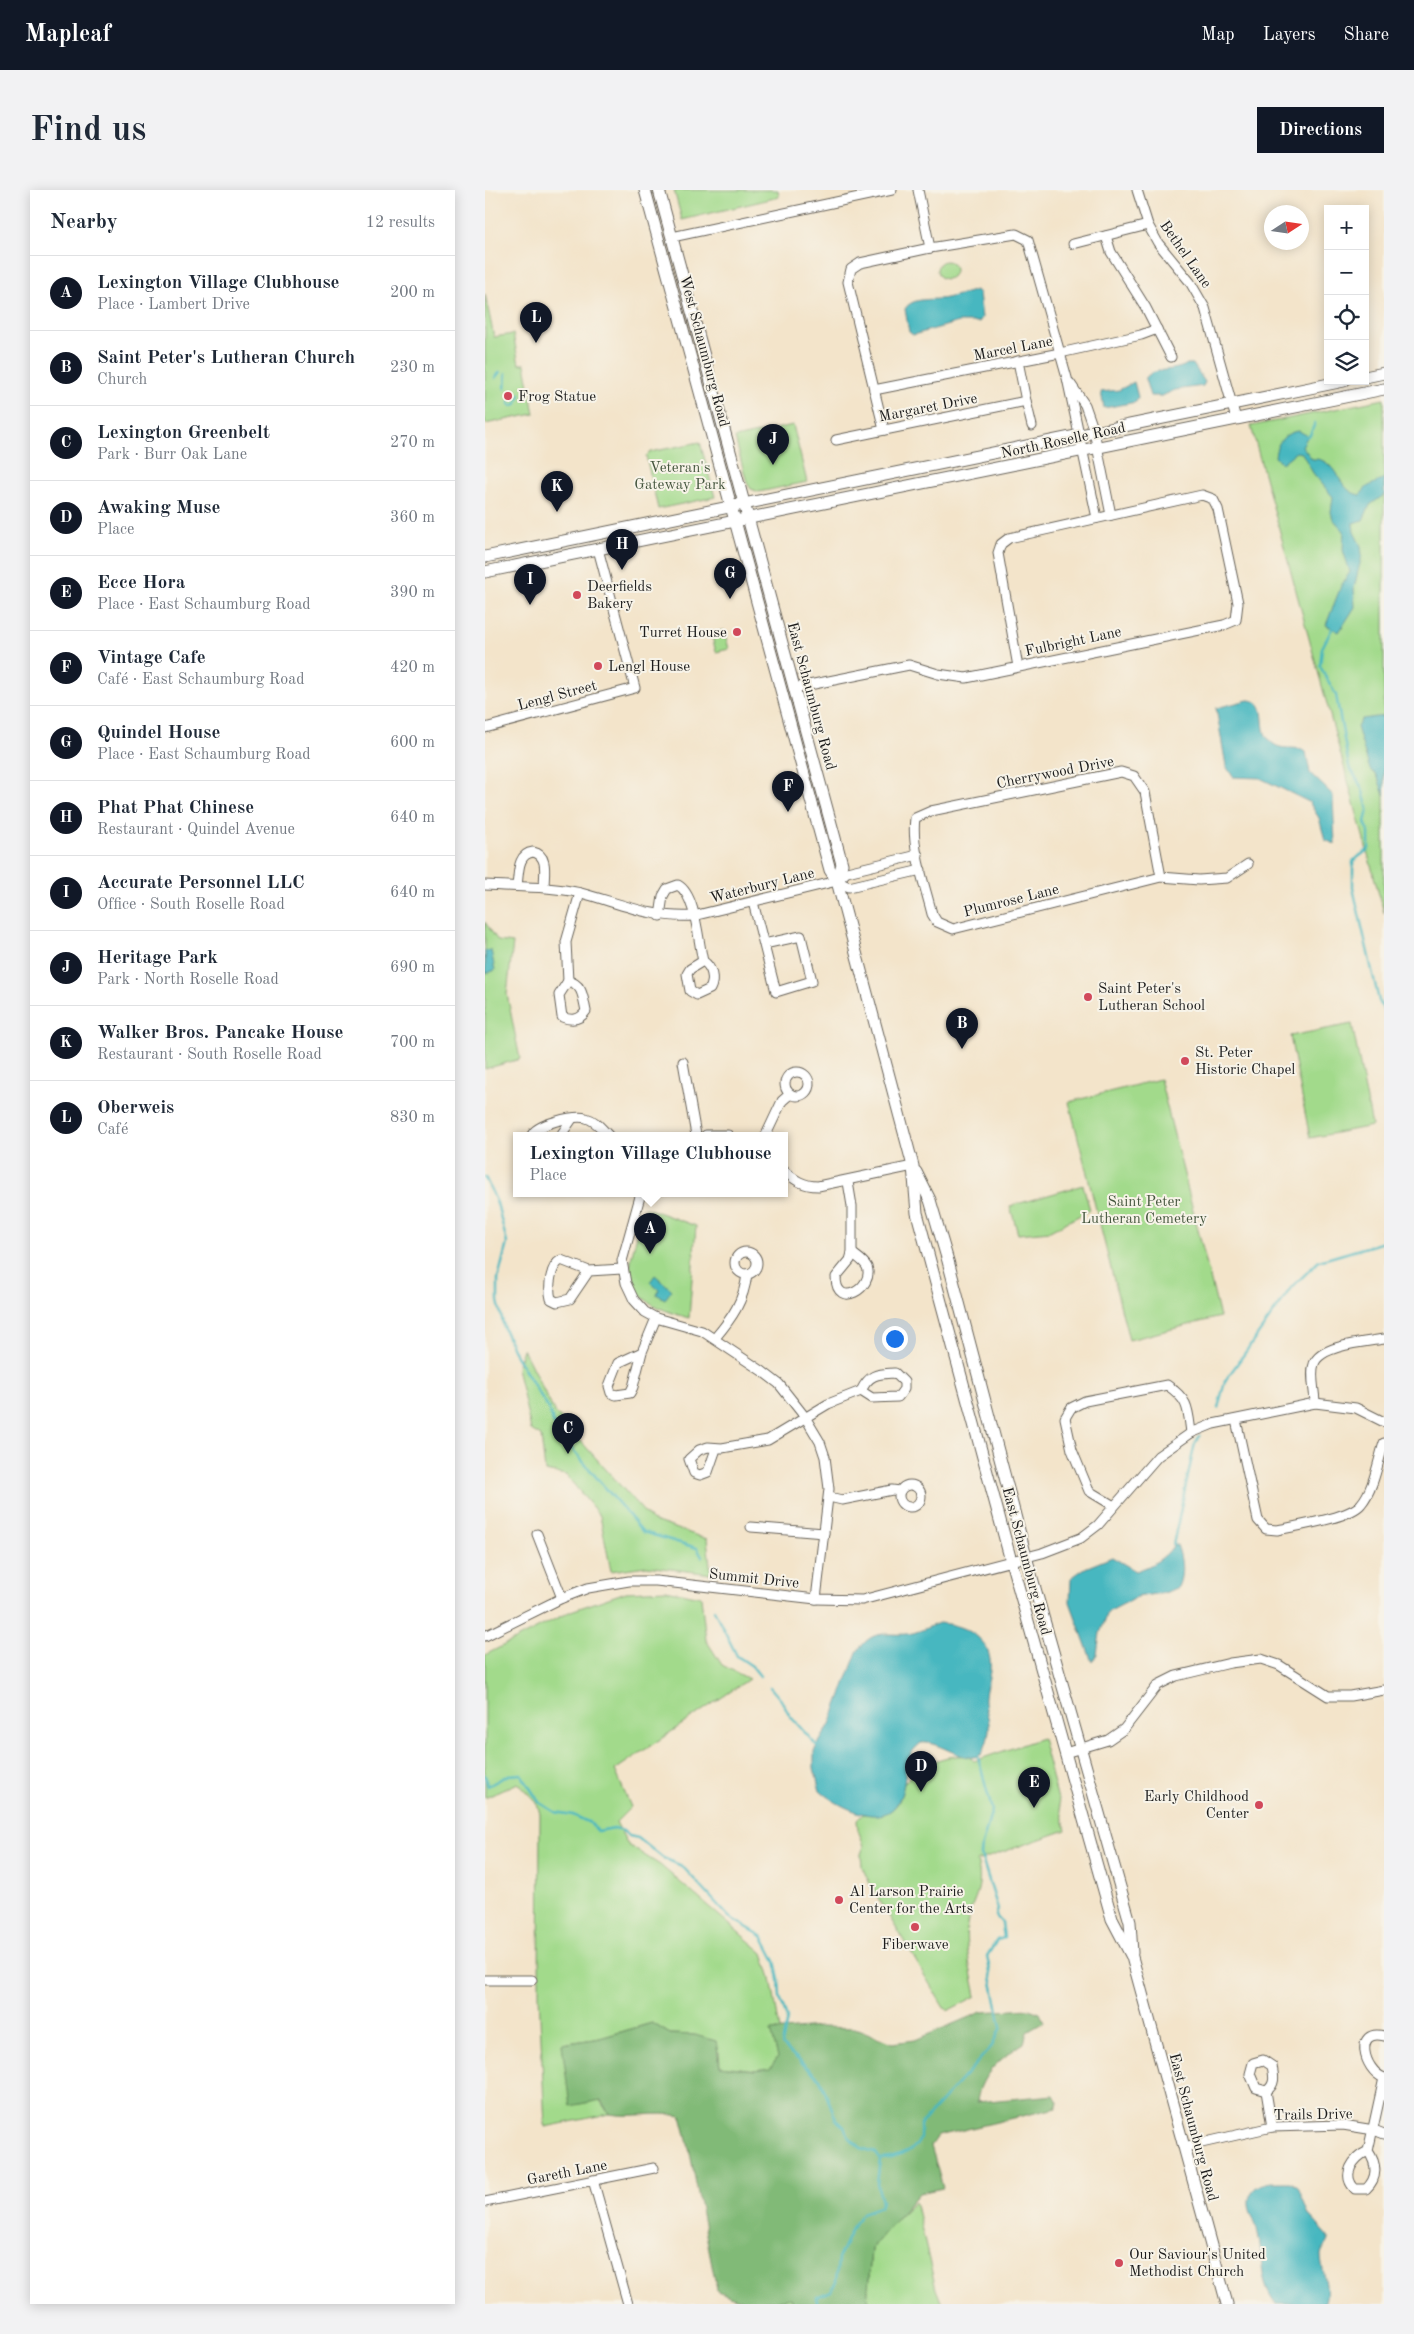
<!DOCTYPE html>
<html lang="en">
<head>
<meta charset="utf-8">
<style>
  body { margin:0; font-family:"Old Standard TT",serif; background:#f2f2f3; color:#1f2937 }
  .controls { position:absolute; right:15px; top:15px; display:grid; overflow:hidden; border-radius:0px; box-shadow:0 2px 12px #0003 }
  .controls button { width:45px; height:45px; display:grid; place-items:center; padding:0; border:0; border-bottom:1px solid #e0e1e3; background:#fff; color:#1f2937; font:25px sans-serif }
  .compass { position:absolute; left:779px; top:15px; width:45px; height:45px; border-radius:50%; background:#fff; box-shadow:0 2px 12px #0003; rotate:78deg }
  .you { position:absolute; left:409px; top:1148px; width:18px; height:18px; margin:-12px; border:4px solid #fff; border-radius:50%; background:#1a73e8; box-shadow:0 0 0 8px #1a73e833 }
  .badge { display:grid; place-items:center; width:32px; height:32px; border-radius:50%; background:#111827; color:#fff; font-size:16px; font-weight:700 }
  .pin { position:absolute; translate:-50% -41px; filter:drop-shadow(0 1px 2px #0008) }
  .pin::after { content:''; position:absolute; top:26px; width:18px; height:15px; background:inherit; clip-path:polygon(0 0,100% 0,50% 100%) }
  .popup { position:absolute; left:28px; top:942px; width:275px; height:65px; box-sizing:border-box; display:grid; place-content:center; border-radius:0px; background:#fff; filter:drop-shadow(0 1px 4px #0005); font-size:16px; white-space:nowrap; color:#747a83 }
  .popup b { font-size:19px; color:#1f2937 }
  .popup::after { content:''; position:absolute; left:50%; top:100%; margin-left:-10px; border:10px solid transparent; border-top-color:#fff }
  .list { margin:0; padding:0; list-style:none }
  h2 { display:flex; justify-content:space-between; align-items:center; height:65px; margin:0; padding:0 20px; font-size:21px }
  h2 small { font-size:16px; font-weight:400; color:#747a83 }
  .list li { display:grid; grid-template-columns:32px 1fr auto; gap:15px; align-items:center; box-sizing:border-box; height:75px; padding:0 20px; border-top:1px solid #e0e1e3 }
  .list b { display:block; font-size:19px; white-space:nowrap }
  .list p { margin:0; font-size:16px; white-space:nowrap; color:#747a83 }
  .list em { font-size:16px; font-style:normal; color:#747a83 }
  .icon { flex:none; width:28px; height:28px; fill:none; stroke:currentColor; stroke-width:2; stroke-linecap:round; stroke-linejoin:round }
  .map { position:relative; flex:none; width:899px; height:2114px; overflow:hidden; border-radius:0px }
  header { display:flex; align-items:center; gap:30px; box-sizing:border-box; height:70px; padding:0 25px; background:#111827; color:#fff }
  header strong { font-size:24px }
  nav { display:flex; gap:28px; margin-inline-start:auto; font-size:18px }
  .intro { display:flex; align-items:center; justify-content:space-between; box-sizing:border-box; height:120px; padding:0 30px }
  h1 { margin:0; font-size:35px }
  .button { padding:12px 22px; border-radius:0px; background:#111827; color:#fff; font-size:18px; font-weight:700 }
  main { display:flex; gap:30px; padding:0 30px }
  aside { flex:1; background:#fff; border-radius:0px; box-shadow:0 2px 12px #0003 }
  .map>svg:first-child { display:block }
  .green { fill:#a2da8b; stroke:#5f7b54 }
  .forest { fill:#81ba77; stroke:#4e6b4a }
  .water { fill:#47b7c0; stroke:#326a6e }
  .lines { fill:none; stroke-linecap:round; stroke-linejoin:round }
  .stream { stroke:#47b7c0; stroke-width:2.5 }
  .minor-casing { stroke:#676259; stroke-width:11 }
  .major-casing { stroke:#676259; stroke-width:13 }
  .minor { stroke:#fff; stroke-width:9 }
  .major { stroke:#fff; stroke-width:11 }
  .poi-dot { fill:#d1495b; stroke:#f7f3e8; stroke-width:2 }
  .labels { text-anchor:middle; stroke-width:4; stroke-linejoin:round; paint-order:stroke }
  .street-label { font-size:15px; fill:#1c1c1c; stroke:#f7f3e8 }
  .poi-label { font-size:15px; fill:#1c1c1c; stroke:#f7f3e8; text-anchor:start }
  .park-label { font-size:15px; fill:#44553d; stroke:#f7f3e8 }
</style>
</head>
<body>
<header>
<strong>Mapleaf</strong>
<nav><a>Map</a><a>Layers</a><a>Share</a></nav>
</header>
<div class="intro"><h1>Find us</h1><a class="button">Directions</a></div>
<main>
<aside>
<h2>Nearby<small>12 results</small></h2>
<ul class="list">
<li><span class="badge">A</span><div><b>Lexington Village Clubhouse</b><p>Place · Lambert Drive</p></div><em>200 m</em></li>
<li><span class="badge">B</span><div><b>Saint Peter's Lutheran Church</b><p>Church</p></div><em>230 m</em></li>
<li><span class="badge">C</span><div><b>Lexington Greenbelt</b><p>Park · Burr Oak Lane</p></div><em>270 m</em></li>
<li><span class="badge">D</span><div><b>Awaking Muse</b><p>Place</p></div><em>360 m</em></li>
<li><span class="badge">E</span><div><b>Ecce Hora</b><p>Place · East Schaumburg Road</p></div><em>390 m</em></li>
<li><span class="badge">F</span><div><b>Vintage Cafe</b><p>Café · East Schaumburg Road</p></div><em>420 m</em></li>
<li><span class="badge">G</span><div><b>Quindel House</b><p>Place · East Schaumburg Road</p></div><em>600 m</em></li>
<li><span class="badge">H</span><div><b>Phat Phat Chinese</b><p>Restaurant · Quindel Avenue</p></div><em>640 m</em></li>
<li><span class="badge">I</span><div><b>Accurate Personnel LLC</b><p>Office · South Roselle Road</p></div><em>640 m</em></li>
<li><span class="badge">J</span><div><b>Heritage Park</b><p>Park · North Roselle Road</p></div><em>690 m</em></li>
<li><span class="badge">K</span><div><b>Walker Bros. Pancake House</b><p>Restaurant · South Roselle Road</p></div><em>700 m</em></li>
<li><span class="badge">L</span><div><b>Oberweis</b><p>Café</p></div><em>830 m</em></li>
</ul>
</aside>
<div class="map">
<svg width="899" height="2114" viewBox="0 0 899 2114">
  <rect width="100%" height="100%" fill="#f7f3e8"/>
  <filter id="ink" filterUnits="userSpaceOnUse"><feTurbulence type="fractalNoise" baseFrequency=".02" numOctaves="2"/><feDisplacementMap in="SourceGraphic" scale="10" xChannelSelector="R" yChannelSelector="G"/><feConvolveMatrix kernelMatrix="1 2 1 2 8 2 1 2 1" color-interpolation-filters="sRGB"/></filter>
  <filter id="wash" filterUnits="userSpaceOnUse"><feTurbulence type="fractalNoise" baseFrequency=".0096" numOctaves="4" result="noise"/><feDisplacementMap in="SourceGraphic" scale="20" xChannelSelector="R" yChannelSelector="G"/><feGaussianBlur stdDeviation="1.12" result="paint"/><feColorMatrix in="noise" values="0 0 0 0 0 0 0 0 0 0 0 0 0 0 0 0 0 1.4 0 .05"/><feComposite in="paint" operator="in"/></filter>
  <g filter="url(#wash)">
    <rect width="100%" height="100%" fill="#f3e4ca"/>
    <!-- green -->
    <g class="green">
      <path d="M189,0H293L294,7L197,30Z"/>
      <circle cx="461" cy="80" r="9"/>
      <path d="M0,104L9,147L28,144L34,174H40L49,224L0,234Z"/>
      <path d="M899,209V723L766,236Z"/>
      <path d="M308,235L322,292L274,302L266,299L262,293L250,248Z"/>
      <path d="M215,252L230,307L173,319L161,266L165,262Z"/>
      <path d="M239,440L244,459L231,462L226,443Z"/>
      <path d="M0,732L13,751L28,753L22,804L35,869L0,879Z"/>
      <path d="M867,834L887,936L825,948L805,846Z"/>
      <path d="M675,889L735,1127L644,1150L584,912Z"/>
      <path d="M598,995L605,1020L565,1041L533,1044L525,1016Z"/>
      <path d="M161,1018L211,1036L204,1128C129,1108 140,1081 161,1018Z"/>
      <path d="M38,1159L69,1221L166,1330L222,1349L226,1384L161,1376L126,1381L115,1326L81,1285L60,1281L56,1246L46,1240L32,1178Z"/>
      <path d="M181,1400L216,1407L221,1450L237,1475L264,1489L130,1580L146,1617L131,1632L143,1655L175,1675L278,1763L286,1788L295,1840H291L296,1868L308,2114H280H283L273,1880L235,1876L234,1862L210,1845L185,1844L167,1833L115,1848L77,1854L124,1924L60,1937L54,1805L55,1624L52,1613L33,1593L0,1608V1465L86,1421L141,1402Z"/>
      <path d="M557,1548L581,1640L492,1671C500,1702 486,1708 482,1735C479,1756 487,1785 491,1806L464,1820L459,1818L386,1696L377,1677L376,1664L379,1656L373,1640L372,1630L378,1624C389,1625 406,1624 413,1613C417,1606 416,1597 421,1591C437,1573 461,1564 484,1566L489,1571Z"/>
      <path d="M430,2011L451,2099L457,2114H382L386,2059L405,2035Z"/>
    </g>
    <!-- forest -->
    <path class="forest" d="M544,1819L555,1823L559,1832L542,1842L539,1853C516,1868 495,1884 492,1912L569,1905L573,1912L571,1918L453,1946L446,1956L458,1998L434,2003L386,2059L382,2114H308L306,2108C276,2114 258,2114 232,2100L203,1953L196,1926C171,1921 149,1928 124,1924L116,1910L85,1916L77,1854L115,1848L167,1833L185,1844L210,1845L231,1851L235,1876L269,1880L285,1878L293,1867L286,1841L335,1837L370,1838L407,1853L430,1850L496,1822Z"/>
    <!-- water -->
    <g class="water">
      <path d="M491,100L494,103L497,128L494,132H474L428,145L424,142L420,119C428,106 448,111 461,108C470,106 482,103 491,100Z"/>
      <path d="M702,174H708L720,192L718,196L690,200L677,206H665L660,189C668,176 690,183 702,174Z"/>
      <path d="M649,192L653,207L651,212L619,218L616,202L634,200Z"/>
      <path d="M814,241L823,246L817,256L827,269C853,267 852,302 875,305L882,297L899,288V305L885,315L878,330L868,333L869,342L876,356L877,365L869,398L870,417L854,442L841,435L856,396L865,382L858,360L859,341L848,329L846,322L848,307L828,283L817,263L811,262L797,273L790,267C791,253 800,242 814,241Z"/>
      <path d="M763,510C784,510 774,535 782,547C794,565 808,553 821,562L825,583L848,605L850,654L840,650L834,628L824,612L775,588L748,587L741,576L731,518Z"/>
      <path d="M899,526V605L892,585L885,580L872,537L877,529Z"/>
      <path d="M6,760L10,780L1,784L0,761Z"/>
      <path d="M170,1085L187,1100L180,1109L171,1104L174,1100L165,1092Z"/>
      <path d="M692,1355C697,1368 699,1384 693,1397L682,1402L652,1407L623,1422L615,1443L612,1464L607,1472L585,1412L586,1388L600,1378L627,1367L651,1381C666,1376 679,1369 688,1356Z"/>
      <path d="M454,1433C481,1435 509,1449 505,1481C504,1491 499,1502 500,1512C500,1519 504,1527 504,1534C505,1545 501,1555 497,1564C480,1576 455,1550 436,1553C414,1570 425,1590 413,1612C398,1641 351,1615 335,1601L329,1578V1561L345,1534L372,1462C390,1435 403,1448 428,1443C436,1441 445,1436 454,1433Z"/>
      <path d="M787,1992H806L813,1997L824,2025L844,2047C845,2055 837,2057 836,2065C836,2082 846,2097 839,2114H791C772,2089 779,2066 772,2039C769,2028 759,2014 767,2002C771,1995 780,1993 787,1992Z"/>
    </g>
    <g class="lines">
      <!-- stream -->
      <g class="stream">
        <path d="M10,188L15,182"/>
        <path d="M20,199L21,183"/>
        <path d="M26,203L24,214L27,216L32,213L35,204"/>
        <path d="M821,247L825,245L830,233"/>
        <path d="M848,437L837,458L835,476L851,505L864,576L877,598L883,620L880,632L884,643V659L868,671V698L894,811L899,821"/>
        <path d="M0,987L12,1013L22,1053L13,1089V1111L19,1138L31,1166L63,1218L71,1240L158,1342L212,1358L217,1367"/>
        <path d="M733,1218L740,1191L806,1098L834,1071L899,1052"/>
        <path d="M688,1355L710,1253L715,1246"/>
        <path d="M229,1420L252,1466L267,1476L275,1486"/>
        <path d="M285,1497L296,1510L305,1526L332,1556"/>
        <path d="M0,1585L3,1596L23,1585L36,1584L54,1612L70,1622L88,1625L105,1633L113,1641L129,1638L138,1641L144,1646L153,1648L178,1668L197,1676L244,1727L277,1746L290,1771L294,1789L295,1807L302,1829L297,1855L335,1889L351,1929L359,1937L364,1947L376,1958L390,1962L395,1969L392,1994L397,2011L395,2017L378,2023L370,2032L353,2069L351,2092L346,2101L332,2107V2114"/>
        <path d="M395,1969C406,1969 428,1963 434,1951C436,1947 435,1940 435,1935L507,1856L516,1837L502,1766L512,1750L519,1748L517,1733L511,1726L513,1719L496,1665L497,1655L507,1620L493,1567"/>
      </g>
    </g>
  </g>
  <g filter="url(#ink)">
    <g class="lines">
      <defs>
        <g id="minor">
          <path d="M433,0L445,58"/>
          <path d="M652,0L663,35L673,53L705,92L720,118L751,229"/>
          <path d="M621,46L626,62L661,118L686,167"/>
          <path d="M187,47L407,0"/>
          <path d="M588,54L663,35"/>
          <path d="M585,193L600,215L609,241L626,325"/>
          <path d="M389,200L575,163L656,145L672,139"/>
          <path d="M541,211L547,236"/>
          <path d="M399,240L363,92L366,79L375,73L445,58L531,44L543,50L582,188L612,328"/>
          <path d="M351,250L541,211L533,171"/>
          <path d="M309,498L424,475L453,484L481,488L739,435L751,430L753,413L733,319L728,309L717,305L524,348L516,354L513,363L533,477"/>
          <path d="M0,538L150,498L113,359"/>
          <path d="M676,687L660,602L649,586L636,582L446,621L430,628C426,659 440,695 447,724L452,732L468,739L676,687L714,690L742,688L763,674"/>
          <path d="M352,691L364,697L436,680"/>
          <path d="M0,695C32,697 64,696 96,703C134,713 169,729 208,726L352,691L362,682L433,665"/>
          <path d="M32,696C34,683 32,664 48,662C64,665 59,685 59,697"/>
          <path d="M268,712L291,802L327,791L316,746L279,754"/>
          <path d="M175,726L178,706L182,699L193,695C211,705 213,751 218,771C227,777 230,789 225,799L212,805L205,801L202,784L205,779L218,771"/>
          <path d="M83,791C98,794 98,808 101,821C95,830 87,831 77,827L74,805Z"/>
          <path d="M83,791L81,752L95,703"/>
          <path d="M198,872L211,945"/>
          <circle cx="312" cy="894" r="12"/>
          <path d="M47,945C51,934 89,925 101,928C110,930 117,939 123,945"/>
          <path d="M76,945L87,929"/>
          <path d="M221,945H243"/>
          <path d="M281,945L297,911L305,904"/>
          <path d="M299,981C310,990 318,996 333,996L428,976"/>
          <path d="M363,992L367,1016V1063"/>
          <path d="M156,1003L137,1071L141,1093L149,1110L160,1122L171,1128L217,1141L277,1181L294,1194L320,1227L335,1252L340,1267L344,1299L331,1409"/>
          <circle cx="261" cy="1073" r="11"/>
          <path d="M367,1063C372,1067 379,1071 382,1077C390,1097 351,1121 351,1087L365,1070Z"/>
          <path d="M104,1081L85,1109L72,1112L66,1109C63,1097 65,1076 76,1070L104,1081L137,1079"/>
          <path d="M230,1148C247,1128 259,1111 262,1084"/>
          <path d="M157,1162L133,1173L124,1196L126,1203L131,1205L145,1203L148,1197L157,1162L171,1128"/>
          <path d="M410,1183L419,1192V1199L413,1207L387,1208L376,1201C384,1184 392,1184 410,1183Z"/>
          <path d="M830,1213C830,1202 825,1184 829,1174C835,1155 881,1152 899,1149"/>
          <path d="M751,1230L773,1330L781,1339L792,1340C811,1336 865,1328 876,1314C889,1299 893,1271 899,1253"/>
          <path d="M231,1259L223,1282L215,1285L209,1283L204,1269L214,1260L223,1257L237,1258L283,1250L343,1214L376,1201"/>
          <circle cx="425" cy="1306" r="11"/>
          <path d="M344,1307L357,1310L407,1300L415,1301"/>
          <path d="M629,1316L604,1301L587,1260L580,1228L586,1218L600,1211L682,1195C704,1210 703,1219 706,1243"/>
          <path d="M266,1337L339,1343"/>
          <path d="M52,1344L77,1408"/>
          <path d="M0,1446L77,1408L103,1398L144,1391H171L331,1409L377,1410L557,1363L596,1348L613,1335L673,1266L706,1243L728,1234L830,1213L871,1218L899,1232"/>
          <path d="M580,1563L623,1550L639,1539L673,1495L691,1486L745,1473L776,1469L794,1475L843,1506H865L899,1500"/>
          <path d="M0,1790H47"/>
          <path d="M778,1870L787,1876C789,1886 791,1895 781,1901L771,1898L765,1884L768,1873Z"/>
          <path d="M899,1888C878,1880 869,1838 899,1846"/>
          <path d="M781,1901L787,1937"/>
          <path d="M699,1957L787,1937L858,1935L889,1940L899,1944"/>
          <path d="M883,1961C892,1974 893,1988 881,1999H870C856,1985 868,1968 883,1961L899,1888"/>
          <path d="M108,1990L143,2114"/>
          <path d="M0,2012L169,1978"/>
        </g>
        <g id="major">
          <path d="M160,0L345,680L352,691L428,976L432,1023L526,1371L627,1729L647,1767L742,2114"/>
          <path d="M174,0L357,674L352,691"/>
          <path d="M880,187L899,183"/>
          <path d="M0,367L859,191"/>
          <path d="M0,382L899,199"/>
          <path d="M431,982L445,1010L463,1071L541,1367L645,1732L647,1763"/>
        </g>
      </defs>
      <!-- minor casing -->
      <use href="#minor" class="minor-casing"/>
      <!-- major casing -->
      <use href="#major" class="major-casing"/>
      <!-- minor -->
      <use href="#minor" class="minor"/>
      <!-- major -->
      <use href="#major" class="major"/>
    </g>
  </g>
  <!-- markers -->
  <g class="poi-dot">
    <circle cx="23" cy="206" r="5"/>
    <circle cx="92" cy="405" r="5"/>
    <circle cx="252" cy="442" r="5"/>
    <circle cx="113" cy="476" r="5"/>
    <circle cx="603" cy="807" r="5"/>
    <circle cx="700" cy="871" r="5"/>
    <circle cx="774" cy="1615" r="5"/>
    <circle cx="354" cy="1710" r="5"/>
    <circle cx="430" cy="1737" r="5"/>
    <circle cx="634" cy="2073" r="5"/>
  </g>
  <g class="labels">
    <!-- street labels -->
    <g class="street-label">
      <text transform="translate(701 64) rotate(55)" y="5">Bethel Lane</text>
      <text transform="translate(528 158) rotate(-11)" y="5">Marcel Lane</text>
      <text transform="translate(220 161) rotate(75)" y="5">West Schaumburg Road</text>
      <text transform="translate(443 217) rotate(-11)" y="5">Margaret Drive</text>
      <text transform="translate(578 250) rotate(-12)" y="5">North Roselle Road</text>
      <text transform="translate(588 451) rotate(-12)" y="5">Fulbright Lane</text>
      <text transform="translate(72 505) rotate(-15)" y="5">Lengl Street</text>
      <text transform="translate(327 506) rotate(75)" y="5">East Schaumburg Road</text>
      <text transform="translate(570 582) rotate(-11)" y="5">Cherrywood Drive</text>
      <text transform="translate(277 695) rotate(-14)" y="5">Waterbury Lane</text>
      <text transform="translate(526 710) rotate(-14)" y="5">Plumrose Lane</text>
      <text transform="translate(542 1371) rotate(75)" y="5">East Schaumburg Road</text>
      <text transform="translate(269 1388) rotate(6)" y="5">Summit Drive</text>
      <text transform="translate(828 1924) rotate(-1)" y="5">Trails Drive</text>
      <text transform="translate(709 1937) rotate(75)" y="5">East Schaumburg Road</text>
      <text transform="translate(82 1982) rotate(-11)" y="5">Gareth Lane</text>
    </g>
    <!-- poi labels -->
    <g class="poi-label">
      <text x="33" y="211">Frog Statue</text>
      <text x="102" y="401">Deerfields<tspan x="102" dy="17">Bakery</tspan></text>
      <text x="242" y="447" text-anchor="end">Turret House</text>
      <text x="123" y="481">Lengl House</text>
      <text x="613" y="803">Saint Peter's<tspan x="613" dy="17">Lutheran School</tspan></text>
      <text x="710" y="867">St. Peter<tspan x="710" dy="17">Historic Chapel</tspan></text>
      <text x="764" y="1611" text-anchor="end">Early Childhood<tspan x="764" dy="17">Center</tspan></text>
      <text x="364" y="1706">Al Larson Prairie<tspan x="364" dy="17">Center for the Arts</tspan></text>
      <text x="430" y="1759" text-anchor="middle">Fiberwave</text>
      <text x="644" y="2069">Our Saviour's United<tspan x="644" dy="17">Methodist Church</tspan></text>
    </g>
    <!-- park labels -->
    <g class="park-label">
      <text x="195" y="282">Veteran's<tspan x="195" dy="17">Gateway Park</tspan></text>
      <text x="659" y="1016">Saint Peter<tspan x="659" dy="17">Lutheran Cemetery</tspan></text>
    </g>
  </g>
</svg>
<div class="controls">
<button>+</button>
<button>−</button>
<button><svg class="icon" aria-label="locate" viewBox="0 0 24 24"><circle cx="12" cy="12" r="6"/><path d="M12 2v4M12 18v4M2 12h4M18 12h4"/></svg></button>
<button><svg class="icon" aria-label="layers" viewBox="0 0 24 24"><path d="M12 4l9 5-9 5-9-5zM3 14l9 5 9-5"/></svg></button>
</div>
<svg class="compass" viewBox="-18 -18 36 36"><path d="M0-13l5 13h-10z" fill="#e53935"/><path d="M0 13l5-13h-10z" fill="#747a83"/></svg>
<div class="you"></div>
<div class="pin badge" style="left:165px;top:1064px">A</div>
<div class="popup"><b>Lexington Village Clubhouse</b>Place</div>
<div class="pin badge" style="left:477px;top:859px">B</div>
<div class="pin badge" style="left:83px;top:1264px">C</div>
<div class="pin badge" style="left:436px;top:1602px">D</div>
<div class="pin badge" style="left:549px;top:1618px">E</div>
<div class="pin badge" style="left:303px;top:622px">F</div>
<div class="pin badge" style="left:245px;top:409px">G</div>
<div class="pin badge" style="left:137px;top:380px">H</div>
<div class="pin badge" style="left:45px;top:415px">I</div>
<div class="pin badge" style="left:288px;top:275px">J</div>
<div class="pin badge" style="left:72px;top:322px">K</div>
<div class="pin badge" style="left:51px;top:153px">L</div>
</div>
</main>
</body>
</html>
